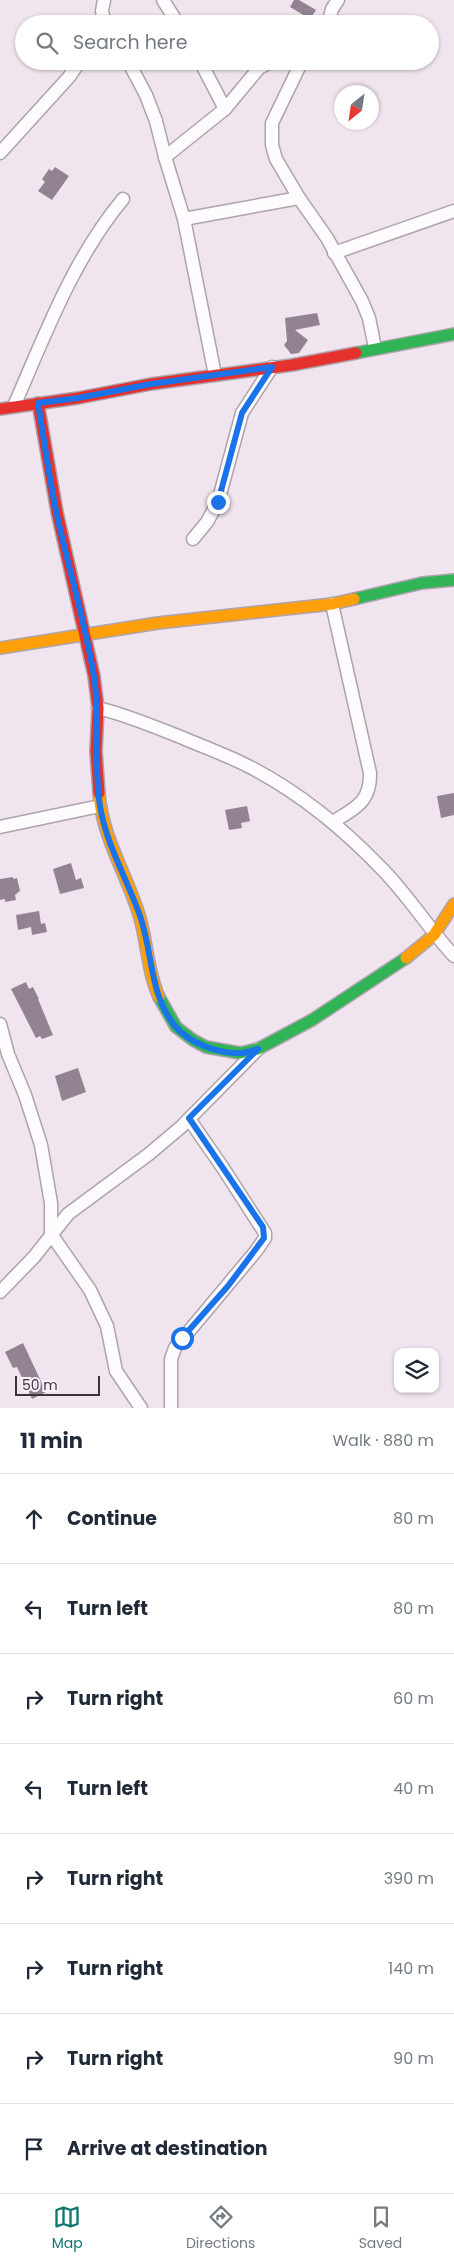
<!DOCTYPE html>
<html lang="en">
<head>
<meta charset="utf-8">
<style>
  body { margin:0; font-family:Poppins,sans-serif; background:#f2f2f3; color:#1f2937 }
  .controls { position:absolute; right:15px; bottom:15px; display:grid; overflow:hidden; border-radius:10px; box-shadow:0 1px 4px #0004 }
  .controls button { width:45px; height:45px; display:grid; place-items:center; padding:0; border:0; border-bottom:1px solid #e0e1e3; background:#fff; color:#1f2937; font:25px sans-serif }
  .compass { position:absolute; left:334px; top:85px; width:45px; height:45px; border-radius:50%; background:#fff; box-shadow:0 1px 4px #0004; rotate:210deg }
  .scale { position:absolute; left:15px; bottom:12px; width:85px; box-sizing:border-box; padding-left:5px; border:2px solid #3c343c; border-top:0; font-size:14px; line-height:18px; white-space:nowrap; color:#3c343c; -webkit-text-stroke:4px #fdf0fc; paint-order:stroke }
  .stop { position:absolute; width:15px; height:15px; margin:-11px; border:4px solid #1a73e8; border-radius:50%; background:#fff }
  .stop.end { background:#1a73e8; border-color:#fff; box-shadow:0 1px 5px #0008 }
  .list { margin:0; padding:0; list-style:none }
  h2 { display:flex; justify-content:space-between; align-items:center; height:65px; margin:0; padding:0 20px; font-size:21px }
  h2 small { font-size:16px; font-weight:400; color:#747a83 }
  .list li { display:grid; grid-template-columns:32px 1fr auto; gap:15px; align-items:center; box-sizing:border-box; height:90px; padding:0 20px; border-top:1px solid #e0e1e3 }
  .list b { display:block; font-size:19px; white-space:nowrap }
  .list em { font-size:16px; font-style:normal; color:#747a83 }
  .icon { flex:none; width:28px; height:28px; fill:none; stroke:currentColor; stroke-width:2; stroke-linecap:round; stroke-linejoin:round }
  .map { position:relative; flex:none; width:454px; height:1408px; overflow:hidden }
  .search { position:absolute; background:#fff; box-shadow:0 1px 4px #0004; left:15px; right:15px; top:15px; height:55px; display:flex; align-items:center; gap:12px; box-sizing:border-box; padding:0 18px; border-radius:28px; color:#747a83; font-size:19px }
  .sheet { height:785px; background:#fff }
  nav { display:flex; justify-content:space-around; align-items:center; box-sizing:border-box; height:70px; border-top:1px solid #e0e1e3; background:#fff; font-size:14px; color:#747a83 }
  nav a { display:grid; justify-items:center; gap:2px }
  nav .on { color:#0f766e }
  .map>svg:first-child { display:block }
  .building { fill:#938392 }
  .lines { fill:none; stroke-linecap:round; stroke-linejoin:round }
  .street-casing { stroke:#ada3ac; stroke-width:15 }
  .fast-casing { stroke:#ada3ac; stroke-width:14 }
  .slow-casing { stroke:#ada3ac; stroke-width:14 }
  .jam-casing { stroke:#ada3ac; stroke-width:14 }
  .street { stroke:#fdfbfd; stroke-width:12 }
  .fast { stroke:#30b455; stroke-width:11 }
  .slow { stroke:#ff9f0a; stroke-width:11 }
  .jam { stroke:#e5322d; stroke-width:11 }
  .route { stroke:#1a73e8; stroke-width:6 }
</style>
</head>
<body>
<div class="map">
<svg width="454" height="1408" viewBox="0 0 454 1408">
  <rect width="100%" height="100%" fill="#f0e4ef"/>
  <!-- building -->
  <g class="building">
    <path d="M294,0H299L316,10L310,19L290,7Z"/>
    <path d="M55,167L69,176L52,200L38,191L45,182L42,179L49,169L52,171Z"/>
    <path d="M317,313L320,325L295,330L308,340L299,353L291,354L284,345L287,341L285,318Z"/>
    <path d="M454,793V815L441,818L437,796Z"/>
    <path d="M247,806L250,821L241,823L242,828L229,830L225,810Z"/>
    <path d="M71,863L76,880L81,878L84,888L60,894L53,869Z"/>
    <path d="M13,877V879L17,878L20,891L15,895L16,900L5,902V899L0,900V879Z"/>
    <path d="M39,911L41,924L45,923L47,932L32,935L31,927L18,930L16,915Z"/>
    <path d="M26,982L29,989L33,987L39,999H38L53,1035L42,1039L40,1036L36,1038L11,989Z"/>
    <path d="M78,1068L86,1092L62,1101L55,1076Z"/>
    <path d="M23,1343L46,1392L32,1399L17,1367L13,1368L5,1352Z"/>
  </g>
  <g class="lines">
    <defs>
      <g id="street">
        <path d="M104,0L102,11L105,24"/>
        <path d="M163,0L178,24"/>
        <path d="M328,24L332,9L338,0"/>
        <path d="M128,61L146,95L156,121L165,157L184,219L215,375"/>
        <path d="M200,61L225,109"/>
        <path d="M302,61L272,123V145L276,159L299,198L327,238L362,301L369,318L375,348"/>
        <path d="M0,153L69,77L80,61"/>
        <path d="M165,157L225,109L259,68L272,61"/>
        <path d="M184,219L299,198"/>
        <path d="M334,253L454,211"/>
        <path d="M14,406C45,335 73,259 123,199"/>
        <path d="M193,539L207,522L218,502L242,413L272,367"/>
        <path d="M332,604L370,773C371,802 355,808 333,822"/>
        <path d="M98,708C127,715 155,727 183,738C204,747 226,755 246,765C298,791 345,830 384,871C410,898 429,929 454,956"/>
        <path d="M0,827L100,806"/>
        <path d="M0,1024L8,1054L25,1095L41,1145L51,1203V1234L90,1290L107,1326L116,1371L141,1408"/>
        <path d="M0,1292L34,1257L68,1214L149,1154L181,1127L258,1049"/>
        <path d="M171,1408V1359L175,1348L256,1251L265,1238V1233L223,1168L189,1119"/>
      </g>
      <g id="fast">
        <path d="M356,353L454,334"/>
        <path d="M354,599L422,583L454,580"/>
        <path d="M159,997L176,1027L193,1040L206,1047L240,1053L258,1049L312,1020L406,958"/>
      </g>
      <g id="slow">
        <path d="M0,648L158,623L332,604L354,599"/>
        <path d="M99,793C102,838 128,876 140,918C147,943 148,973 159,997"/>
        <path d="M406,958L434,935L454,904"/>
      </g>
      <g id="jam">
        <path d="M38,403L57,512L94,676L98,708L96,751L99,793"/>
        <path d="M0,409L78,398L151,384L292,365L356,353"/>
      </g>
    </defs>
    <!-- street casing -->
    <use href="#street" class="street-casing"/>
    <!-- fast casing -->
    <use href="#fast" class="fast-casing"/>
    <!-- slow casing -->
    <use href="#slow" class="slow-casing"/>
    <!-- jam casing -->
    <use href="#jam" class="jam-casing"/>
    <!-- street -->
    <use href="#street" class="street"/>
    <!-- fast -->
    <use href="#fast" class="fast"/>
    <!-- slow -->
    <use href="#slow" class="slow"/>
    <!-- jam -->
    <use href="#jam" class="jam"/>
  </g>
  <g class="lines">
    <!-- route -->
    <path class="route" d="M182,1338L228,1286L264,1238L263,1227L189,1118L258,1049C253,1050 246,1053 240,1053C219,1054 189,1043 175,1026C149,994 153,953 140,916C127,879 106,844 100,806C93,763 101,720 94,677C85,621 68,567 56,511C49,476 44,439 38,403L78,398L151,384L272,367L242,413L218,502"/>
  </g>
</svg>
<div class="controls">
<button><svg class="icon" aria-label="layers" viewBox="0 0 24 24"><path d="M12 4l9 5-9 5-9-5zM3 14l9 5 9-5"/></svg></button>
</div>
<svg class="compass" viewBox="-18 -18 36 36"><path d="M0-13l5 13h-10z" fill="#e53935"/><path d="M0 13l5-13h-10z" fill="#747a83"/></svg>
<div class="scale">50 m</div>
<div class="stop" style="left:182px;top:1338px"></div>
<div class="stop end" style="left:218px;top:502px"></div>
<div class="search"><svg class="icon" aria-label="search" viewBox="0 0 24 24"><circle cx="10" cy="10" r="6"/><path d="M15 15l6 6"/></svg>Search here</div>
</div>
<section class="sheet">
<h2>11 min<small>Walk · 880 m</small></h2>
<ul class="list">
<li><svg class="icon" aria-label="ahead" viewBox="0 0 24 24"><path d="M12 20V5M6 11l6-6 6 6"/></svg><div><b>Continue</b></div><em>80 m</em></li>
<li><svg class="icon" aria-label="left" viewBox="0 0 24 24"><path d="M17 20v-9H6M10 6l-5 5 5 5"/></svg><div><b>Turn left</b></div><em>80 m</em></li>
<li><svg class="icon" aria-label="right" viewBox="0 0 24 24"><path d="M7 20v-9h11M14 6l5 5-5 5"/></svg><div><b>Turn right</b></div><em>60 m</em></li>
<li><svg class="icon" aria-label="left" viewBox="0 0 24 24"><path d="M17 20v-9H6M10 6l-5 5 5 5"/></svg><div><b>Turn left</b></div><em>40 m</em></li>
<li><svg class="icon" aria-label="right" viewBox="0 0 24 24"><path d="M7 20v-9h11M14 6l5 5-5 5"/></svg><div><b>Turn right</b></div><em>390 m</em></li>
<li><svg class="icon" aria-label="right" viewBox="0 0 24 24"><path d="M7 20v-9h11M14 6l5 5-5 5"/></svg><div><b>Turn right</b></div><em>140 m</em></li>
<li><svg class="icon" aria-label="right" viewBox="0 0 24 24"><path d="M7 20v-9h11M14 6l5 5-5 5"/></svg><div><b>Turn right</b></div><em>90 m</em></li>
<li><svg class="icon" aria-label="arrive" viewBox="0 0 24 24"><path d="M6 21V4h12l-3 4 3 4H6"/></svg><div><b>Arrive at destination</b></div></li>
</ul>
</section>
<nav>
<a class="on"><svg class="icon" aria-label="map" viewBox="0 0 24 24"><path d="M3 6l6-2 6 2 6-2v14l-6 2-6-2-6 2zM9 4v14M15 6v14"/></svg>Map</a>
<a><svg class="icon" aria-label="directions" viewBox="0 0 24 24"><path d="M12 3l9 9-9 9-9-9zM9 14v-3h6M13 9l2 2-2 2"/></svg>Directions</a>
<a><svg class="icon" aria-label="saved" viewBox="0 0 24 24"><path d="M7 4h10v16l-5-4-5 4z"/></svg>Saved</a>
</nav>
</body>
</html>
